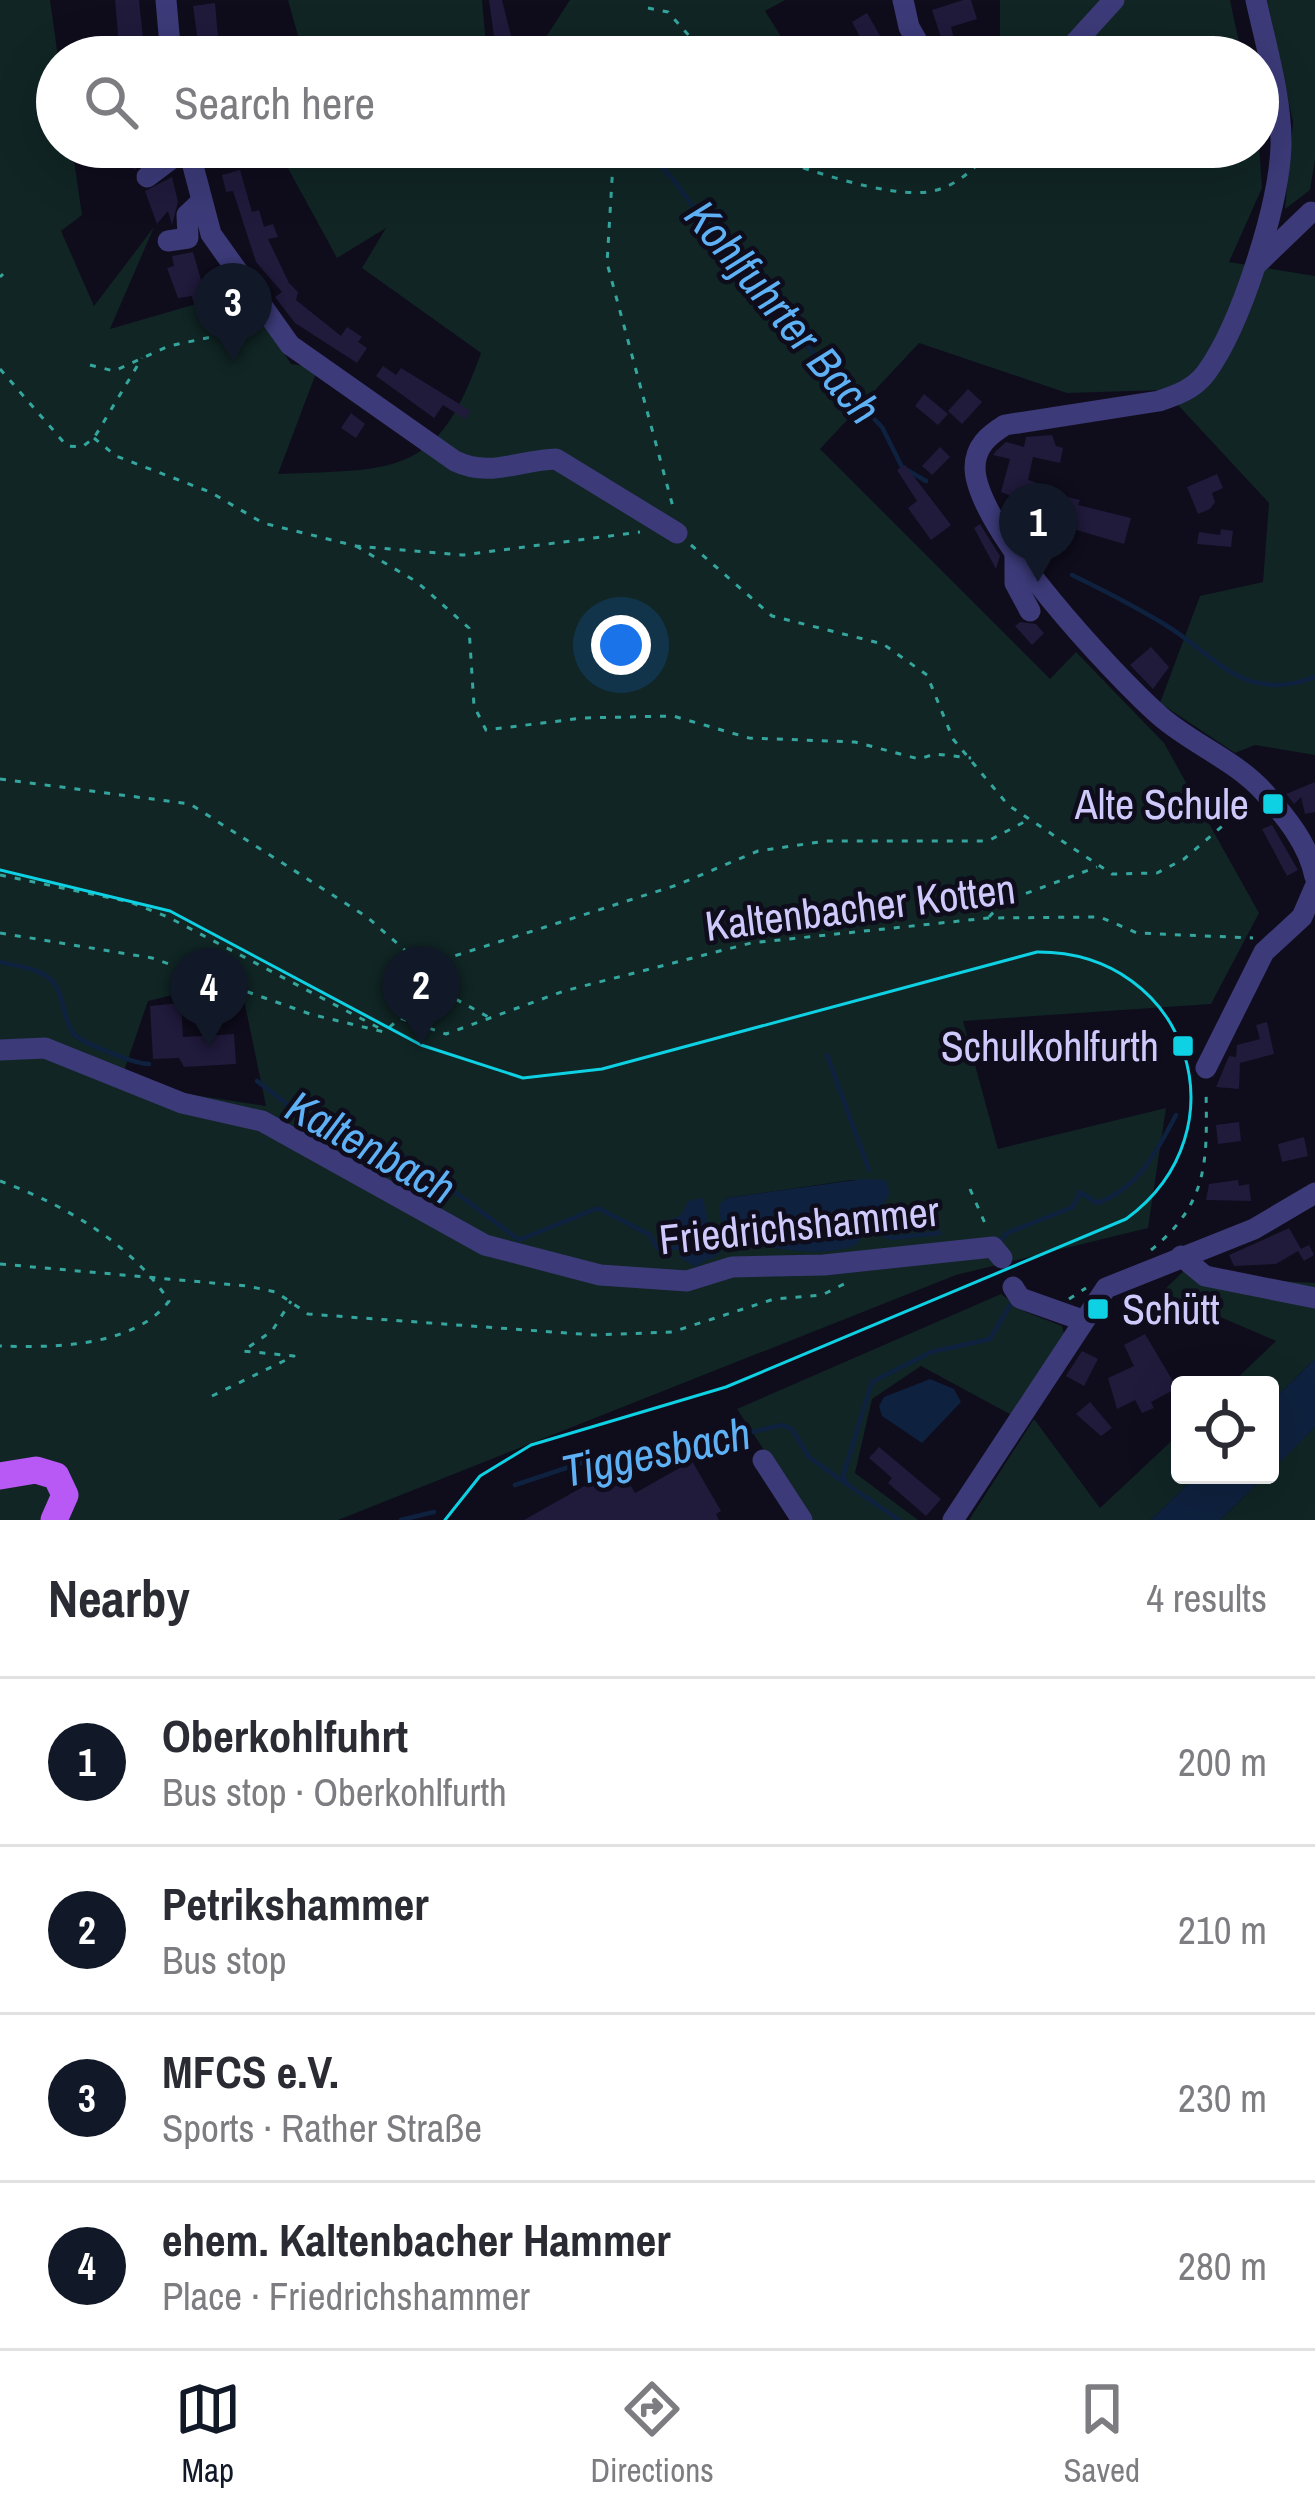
<!DOCTYPE html>
<html lang="en">
<head>
<meta charset="utf-8">
<style>
  body { margin:0; font-family:"Archivo Narrow",sans-serif; background:#f2f2f3; color:#2b2b33 }
  .controls { position:absolute; right:36px; bottom:36px; display:grid; overflow:hidden; border-radius:12px; box-shadow:0 12px 48px #0002 }
  .controls button { width:108px; height:108px; display:grid; place-items:center; padding:0; border:0; border-bottom:3px solid #e1e1e2; background:#fff; color:#2b2b33; font:60px sans-serif }
  .you { position:absolute; left:621px; top:645px; width:42px; height:42px; margin:-30px; border:9px solid #fff; border-radius:50%; background:#1a73e8; box-shadow:0 0 0 18px #1a73e833 }
  .badge { display:grid; place-items:center; width:78px; height:78px; border-radius:50%; background:#111827; color:#fff; font-size:39px; font-weight:700 }
  .pin { position:absolute; translate:-50% -99px; filter:drop-shadow(0 3px 6px #0008) }
  .pin::after { content:''; position:absolute; top:63px; width:42px; height:36px; background:inherit; clip-path:polygon(0 0,100% 0,50% 100%) }
  .list { margin:0; padding:0; list-style:none }
  h2 { display:flex; justify-content:space-between; align-items:center; height:156px; margin:0; padding:0 48px; font-size:51px }
  h2 small { font-size:39px; font-weight:400; color:#7c7c81 }
  .list li { display:grid; grid-template-columns:78px 1fr auto; gap:36px; align-items:center; box-sizing:border-box; height:168px; padding:0 48px; border-top:3px solid #e1e1e2 }
  .list b { display:block; font-size:45px; white-space:nowrap }
  .list p { margin:0; font-size:39px; white-space:nowrap; color:#7c7c81 }
  .list em { font-size:39px; font-style:normal; color:#7c7c81 }
  .icon { flex:none; width:66px; height:66px; fill:none; stroke:currentColor; stroke-width:2; stroke-linecap:round; stroke-linejoin:round }
  .map { position:relative; flex:none; width:1315px; height:1520px; overflow:hidden }
  .search { position:absolute; background:#fff; box-shadow:0 12px 48px #0002; left:36px; right:36px; top:36px; height:132px; display:flex; align-items:center; gap:30px; box-sizing:border-box; padding:0 42px; border-radius:66px; color:#7c7c81; font-size:45px }
  .sheet { height:828px; background:#fff }
  nav { display:flex; justify-content:space-around; align-items:center; box-sizing:border-box; height:168px; border-top:3px solid #e1e1e2; background:#fff; font-size:33px; color:#7c7c81 }
  nav a { display:grid; justify-items:center; gap:6px }
  nav .on { color:#111827 }
  .map>svg:first-child { display:block }
  .green { fill:#102524; fill-rule:evenodd }
  .water { fill:#0e213e }
  .lines { fill:none; stroke-linecap:round; stroke-linejoin:round }
  .stream { stroke:#0e213e; stroke-width:4.5 }
  .building { fill:#201a3b }
  .path { stroke:#34a69e; stroke-width:3; stroke-dasharray:6 9; stroke-linecap:butt }
  .minor { stroke:#3c3a78; stroke-width:21 }
  .major { stroke:#b858f5; stroke-width:27 }
  .tram { stroke:#0ed1e4; stroke-width:3 }
  .poi-dot { fill:#0ed1e4; stroke:#0f0c1c; stroke-width:4.5 }
  .labels { text-anchor:middle; stroke-width:9; stroke-linejoin:round; paint-order:stroke }
  .poi-label { font-size:42px; fill:#cfcafc; stroke:#0f0c1c; text-anchor:end }
  .street-label { font-size:42px; fill:#cfcafc; stroke:#0f0c1c }
  .water-label { font-size:45px; font-style:italic; fill:#5fb1f5; stroke:#0f0c1c }
</style>
</head>
<body>
<div class="map">
<svg width="1315" height="1520" viewBox="0 0 1315 1520">
  <rect width="100%" height="100%" fill="#0f0c1c"/>
  <!-- green -->
  <g class="green">
    <path d="M0,0H50L58,57L57,147H72L82,215L61,231L94,306L154,227L110,329L244,290L291,364L318,368L278,474C398,469 437,477 481,353L362,268L386,228L337,258L283,159L287,147H921L926,158L961,147H1258V131L1262,188L1229,262L1315,276V755L1255,745L1235,753L1160,703L1200,596L1263,582L1269,503L1164,390L1067,393L919,343L820,449L1050,679L1076,652L1164,743L1259,913L1211,1004L963,1021L998,1149L1166,1108L1148,1228L956,1275L338,1520H0ZM185,992L244,1000L266,1106L168,1091L124,1071L148,1001ZM852,1180H886C866,1281 796,1241 724,1245L720,1205L727,1198Z"/>
    <path d="M288,0H482L487,55L493,57H304Z"/>
    <path d="M570,0H785L765,11L794,57H523L548,34Z"/>
    <path d="M1000,0H1230L1242,57H1000Z"/>
    <path d="M1267,0H1315V159L1310,190L1285,209L1293,122Z"/>
    <path d="M1195,1260L1244,1279L1315,1283V1359L1270,1403V1385H1230L1276,1341L1162,1292Z"/>
    <path d="M1001,1294L1026,1312L1062,1326L1065,1337L1017,1418L921,1366L872,1399L855,1473L918,1520H810L737,1409Z"/>
    <path d="M1034,1419L1100,1508L1180,1433V1475H1197L1151,1520H969Z"/>
    <path d="M1315,1427V1520H1220Z"/>
  </g>
  <!-- water -->
  <g class="water">
    <path d="M863,1179L886,1180L890,1194L856,1245C811,1262 770,1242 724,1245L719,1205L727,1198Z"/>
    <path d="M703,1198L715,1254L696,1267L679,1257L681,1240L667,1222L681,1215L688,1201Z"/>
    <path d="M1315,1359V1427L1270,1472V1403Z"/>
    <path d="M930,1379L954,1389L961,1402L922,1443L882,1416L879,1406L884,1397Z"/>
    <path d="M1197,1475H1266L1220,1520H1151Z"/>
  </g>
  <g class="lines">
    <!-- stream -->
    <g class="stream">
      <path d="M632,147L638,159L659,165L673,179L737,266L781,303L818,361L882,427L902,467L926,481"/>
      <path d="M1072,575C1103,590 1134,606 1164,624C1219,657 1242,704 1315,677"/>
      <path d="M0,962C19,967 38,967 52,981C65,994 62,1018 73,1033C80,1042 134,1064 149,1064"/>
      <path d="M827,1055L869,1170"/>
      <path d="M257,1081L320,1129L359,1135L415,1162L519,1240L598,1208L650,1235L657,1248H681"/>
      <path d="M867,1227L891,1238L940,1233"/>
      <path d="M1000,1241L1007,1233L1073,1207L1080,1192L1097,1203C1138,1189 1157,1151 1176,1115"/>
      <path d="M711,1257L728,1243"/>
      <path d="M515,1485L593,1459L688,1447L782,1425L792,1429L809,1457L848,1485"/>
      <path d="M401,1520L434,1512"/>
      <path d="M899,1520L848,1485L843,1476L872,1382L931,1352L990,1339L1010,1305"/>
    </g>
  </g>
  <!-- building -->
  <g class="building">
    <path d="M115,0H139L145,57H120Z"/>
    <path d="M489,0H502L514,48L496,51Z"/>
    <path d="M963,0H971L977,19L951,27L954,39L943,43L932,10Z"/>
    <path d="M215,3L218,37L224,36L226,48L200,56L193,6Z"/>
    <path d="M867,13L883,41L867,50L852,22Z"/>
    <path d="M130,147H162L134,170Z"/>
    <path d="M240,170L252,212L259,210L264,227L273,224L278,237L268,239L289,283L298,292L296,300L341,336L347,327L362,337L358,342L367,348L357,363L295,323L275,297L282,292L256,262L233,191L226,192L222,175Z"/>
    <path d="M172,177L178,202L172,225L168,211L157,224L145,191Z"/>
    <path d="M193,252L207,301L194,305L192,296L178,298L167,268L174,266L172,256Z"/>
    <path d="M383,366L396,375L401,368L471,411L465,419L443,405L434,418L376,376Z"/>
    <path d="M968,389L982,402L962,424L948,411Z"/>
    <path d="M924,394L948,414L938,425L915,406Z"/>
    <path d="M351,413L365,424L356,438L341,428Z"/>
    <path d="M1052,435L1056,446L1063,448L1060,463L1033,457L1028,480L1045,486L1043,491L1080,500L1078,505L1131,518L1124,544L1053,523L1055,514L1001,492L1010,459L993,455L996,451L1006,442L1024,447L1026,437Z"/>
    <path d="M940,447L950,457L932,475L922,466Z"/>
    <path d="M905,465L951,525L931,540L908,508L917,501L897,470Z"/>
    <path d="M1217,474L1223,488L1212,493L1215,502L1210,509L1198,514L1187,487Z"/>
    <path d="M980,524L1000,556L996,569L974,528Z"/>
    <path d="M1221,529L1233,531L1231,547L1197,544L1199,532L1220,535Z"/>
    <path d="M1020,622L1036,624L1044,633L1032,645L1015,626Z"/>
    <path d="M1151,647L1169,667L1153,689L1130,665Z"/>
    <path d="M1315,782V812L1305,814L1301,797L1294,804L1286,794Z"/>
    <path d="M1272,825L1298,870L1287,876L1262,829Z"/>
    <path d="M181,1003L183,1037L234,1034L236,1064L184,1067L179,1058L153,1059L150,1006Z"/>
    <path d="M1267,1022L1274,1054L1240,1063L1239,1089L1216,1087L1229,1056L1236,1057L1237,1045L1260,1039L1256,1025Z"/>
    <path d="M1140,1037L1142,1058L1088,1063L1086,1048H1095L1094,1041Z"/>
    <path d="M1239,1122L1241,1141L1218,1144L1216,1125Z"/>
    <path d="M1304,1137L1308,1156L1282,1162L1278,1144Z"/>
    <path d="M1238,1180L1239,1186L1249,1184L1251,1201L1206,1200L1209,1184Z"/>
    <path d="M1289,1228L1301,1249L1309,1245L1314,1255L1304,1261L1298,1251L1276,1264L1234,1266L1229,1255Z"/>
    <path d="M1145,1334L1177,1388L1151,1402L1154,1408L1142,1413L1135,1400L1117,1409L1108,1378L1134,1366L1124,1345Z"/>
    <path d="M1082,1351L1098,1359L1084,1386L1066,1376Z"/>
    <path d="M1090,1402L1112,1428L1101,1436L1076,1414Z"/>
    <path d="M879,1447L941,1499L926,1516L888,1483L892,1478L869,1458Z"/>
    <path d="M692,1461L721,1511L716,1514L719,1520H524L602,1476L610,1489L627,1479L635,1493Z"/>
  </g>
  <g class="lines">
    <!-- path -->
    <g class="path">
      <path d="M648,8L668,12L708,57"/>
      <path d="M614,147L607,263L673,507"/>
      <path d="M747,147C788,164 891,201 933,191C959,185 977,166 994,147"/>
      <path d="M0,277L3,274"/>
      <path d="M90,365L114,371L169,346L254,328"/>
      <path d="M0,369L67,446L82,447L94,438L142,358"/>
      <path d="M94,438L116,456L210,492L263,523L356,546L463,555L640,532"/>
      <path d="M691,545L772,616L883,644L927,675L953,739L1008,805L1112,874L1157,873L1184,859L1248,804"/>
      <path d="M356,546L417,582L469,628L474,706L486,730L583,718L673,716L749,738L855,742L919,759L935,754L971,758"/>
      <path d="M0,779L190,804L367,917L423,966L677,885L758,851L826,841H988L1026,821"/>
      <path d="M0,875L130,902L168,917L379,1028"/>
      <path d="M989,917L1003,902L1097,867"/>
      <path d="M0,933L152,958L310,1014L384,1032L400,1018L446,1034L564,991L751,943L988,918L1100,917L1137,933L1253,938"/>
      <path d="M425,968L441,991L492,1019"/>
      <path d="M0,1181C63,1204 131,1243 169,1301C135,1347 52,1348 0,1346"/>
      <path d="M970,1189L987,1228"/>
      <path d="M1151,1250C1210,1202 1207,1159 1206,1088"/>
      <path d="M0,1264L247,1286L276,1292L308,1314L594,1335L672,1332L774,1299L822,1295L848,1282"/>
      <path d="M1069,1299L1086,1288"/>
      <path d="M212,1396L294,1356L243,1351L272,1331L291,1301"/>
    </g>
    <!-- minor -->
    <g class="minor">
      <path d="M166,0L171,57"/>
      <path d="M903,0L909,27L926,57"/>
      <path d="M1256,0C1266,46 1282,99 1281,146C1279,206 1241,325 1206,373C1194,389 1177,395 1159,401L1005,425C989,435 975,446 975,468C976,528 1113,674 1160,716C1192,744 1235,760 1264,792C1286,817 1309,845 1315,877"/>
      <path d="M1062,57L1114,0"/>
      <path d="M188,147L211,234L290,345L455,461C490,478 519,460 556,459L677,533"/>
      <path d="M147,177L187,147"/>
      <path d="M168,241L188,238L187,215L202,201"/>
      <path d="M1257,264L1311,212"/>
      <path d="M1015,548V583L1030,611"/>
      <path d="M0,1050L45,1048L182,1103L262,1121L485,1245L600,1275L687,1281L732,1267L824,1265L993,1247L1002,1258"/>
      <path d="M1206,1068L1264,952L1302,917L1315,887"/>
      <path d="M1181,1256L1205,1276L1315,1298"/>
      <path d="M1013,1287L1020,1298L1082,1320"/>
      <path d="M763,1460L802,1520"/>
      <path d="M953,1520L1106,1288L1254,1229L1315,1193"/>
    </g>
    <!-- major -->
    <path class="major" d="M0,1476L36,1470L56,1476L65,1495L54,1520"/>
    <!-- tram -->
    <path class="tram" d="M0,870L170,911L421,1045L523,1078L602,1069L1037,952C1188,951 1247,1131 1126,1219L726,1387L531,1445L480,1476L445,1520"/>
  </g>
  <!-- markers -->
  <g class="poi-dot">
    <rect x="1261" y="792" width="24" height="24" rx="6"/>
    <rect x="1171" y="1034" width="24" height="24" rx="6"/>
    <rect x="1086" y="1297" width="24" height="24" rx="6"/>
  </g>
  <g class="labels">
    <!-- poi labels -->
    <g class="poi-label">
      <text x="1249" y="819">Alte Schule</text>
      <text x="1159" y="1061">Schulkohlfurth</text>
      <text x="1122" y="1324" text-anchor="start">Schütt</text>
    </g>
    <!-- street labels -->
    <g class="street-label">
      <text transform="translate(860 907) rotate(-7)" y="15">Kaltenbacher Kotten</text>
      <text transform="translate(799 1225) rotate(-6)" y="15">Friedrichshammer</text>
    </g>
    <!-- water labels -->
    <g class="water-label">
      <text transform="translate(783 312) rotate(50)" y="16">Kohlfuhrter Bach</text>
      <text transform="translate(371 1147) rotate(29)" y="16">Kaltenbach</text>
      <text transform="translate(656 1452) rotate(-12)" y="16">Tiggesbach</text>
    </g>
  </g>
</svg>
<div class="controls">
<button><svg class="icon" aria-label="locate" viewBox="0 0 24 24"><circle cx="12" cy="12" r="6"/><path d="M12 2v4M12 18v4M2 12h4M18 12h4"/></svg></button>
</div>
<div class="you"></div>
<div class="pin badge" style="left:1038px;top:582px">1</div>
<div class="pin badge" style="left:421px;top:1045px">2</div>
<div class="pin badge" style="left:233px;top:362px">3</div>
<div class="pin badge" style="left:209px;top:1047px">4</div>
<div class="search"><svg class="icon" aria-label="search" viewBox="0 0 24 24"><circle cx="10" cy="10" r="6"/><path d="M15 15l6 6"/></svg>Search here</div>
</div>
<section class="sheet">
<h2>Nearby<small>4 results</small></h2>
<ul class="list">
<li><span class="badge">1</span><div><b>Oberkohlfuhrt</b><p>Bus stop · Oberkohlfurth</p></div><em>200 m</em></li>
<li><span class="badge">2</span><div><b>Petrikshammer</b><p>Bus stop</p></div><em>210 m</em></li>
<li><span class="badge">3</span><div><b>MFCS e.V.</b><p>Sports · Rather Straße</p></div><em>230 m</em></li>
<li><span class="badge">4</span><div><b>ehem. Kaltenbacher Hammer</b><p>Place · Friedrichshammer</p></div><em>280 m</em></li>
</ul>
</section>
<nav>
<a class="on"><svg class="icon" aria-label="map" viewBox="0 0 24 24"><path d="M3 6l6-2 6 2 6-2v14l-6 2-6-2-6 2zM9 4v14M15 6v14"/></svg>Map</a>
<a><svg class="icon" aria-label="directions" viewBox="0 0 24 24"><path d="M12 3l9 9-9 9-9-9zM9 14v-3h6M13 9l2 2-2 2"/></svg>Directions</a>
<a><svg class="icon" aria-label="saved" viewBox="0 0 24 24"><path d="M7 4h10v16l-5-4-5 4z"/></svg>Saved</a>
</nav>
</body>
</html>
